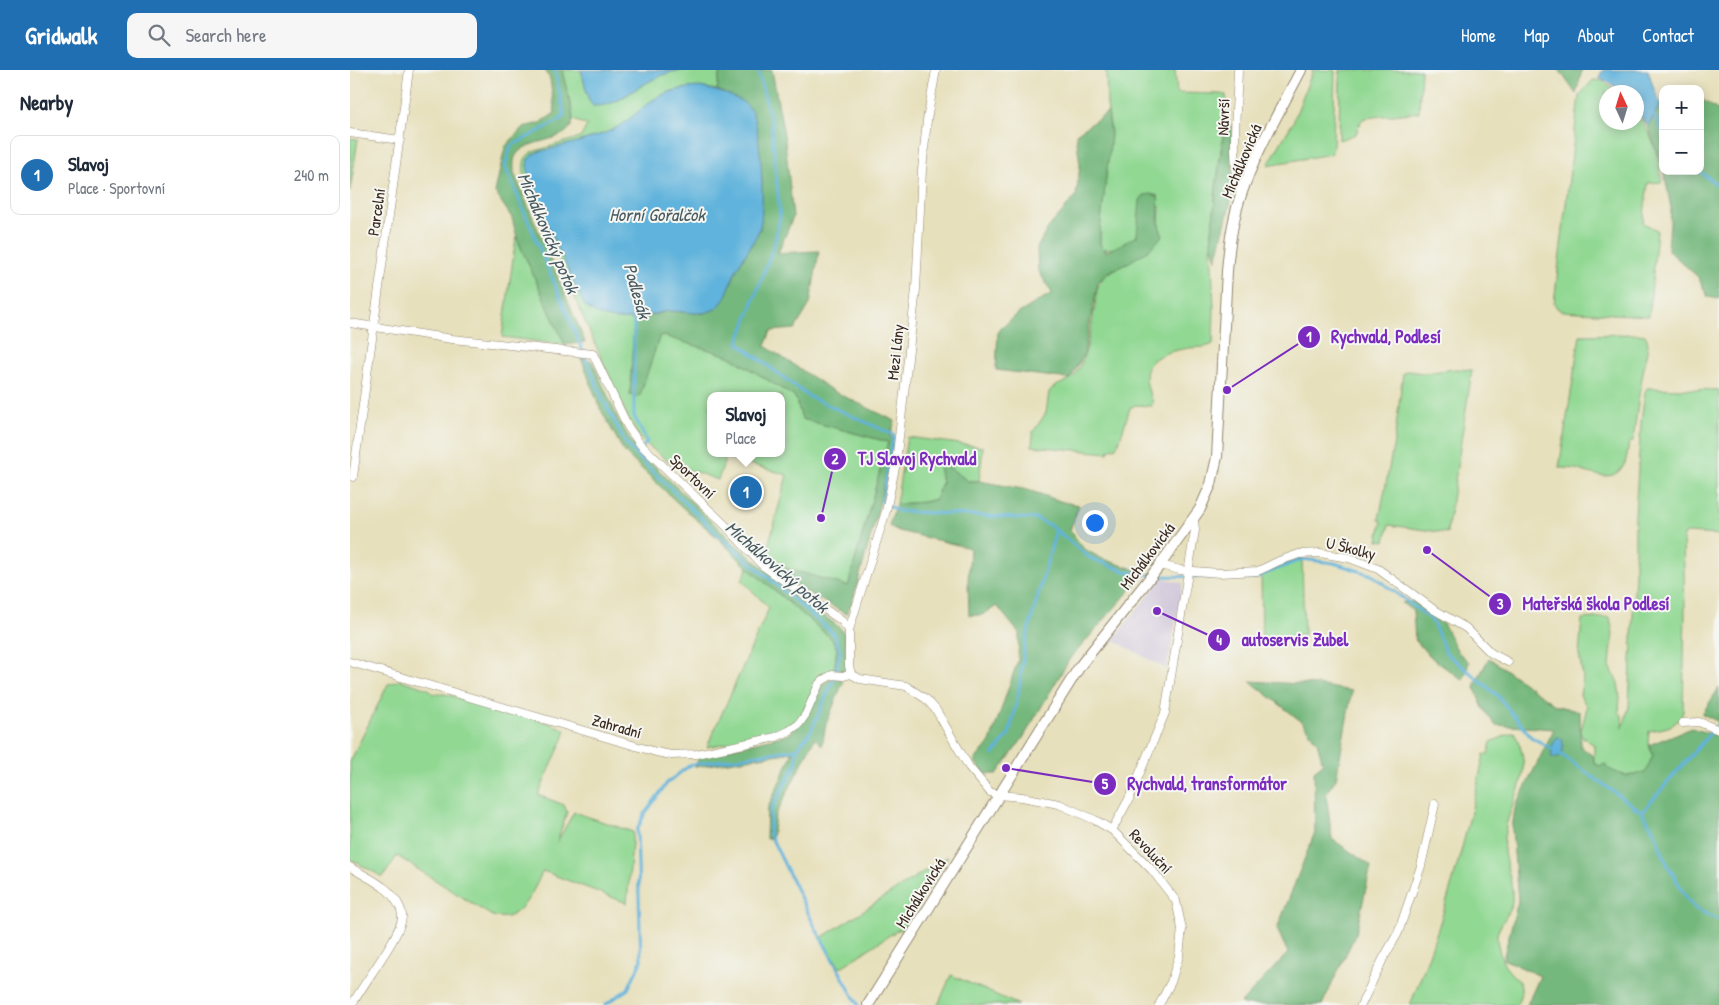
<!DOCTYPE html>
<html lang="en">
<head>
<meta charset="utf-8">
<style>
  body { margin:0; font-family:"Patrick Hand",sans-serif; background:#f6f6f7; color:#1f2937 }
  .controls { position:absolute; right:15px; top:15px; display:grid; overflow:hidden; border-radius:10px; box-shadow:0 2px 12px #0003 }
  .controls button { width:45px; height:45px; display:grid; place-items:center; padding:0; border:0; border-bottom:1px solid #e0e1e3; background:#fff; color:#1f2937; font:25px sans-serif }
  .compass { position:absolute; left:1249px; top:15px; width:45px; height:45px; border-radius:50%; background:#fff; box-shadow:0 2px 12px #0003; rotate:356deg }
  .you { position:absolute; left:744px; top:452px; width:18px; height:18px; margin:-12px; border:4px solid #fff; border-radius:50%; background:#1a73e8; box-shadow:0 0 0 8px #1a73e833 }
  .badge { display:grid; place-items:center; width:32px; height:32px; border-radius:50%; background:#1f6fb2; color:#fff; font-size:16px; font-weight:700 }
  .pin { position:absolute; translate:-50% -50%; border:2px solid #fff; box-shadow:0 1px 5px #0006 }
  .popup { position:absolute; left:357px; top:322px; width:78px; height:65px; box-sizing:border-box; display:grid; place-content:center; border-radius:10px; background:#fff; filter:drop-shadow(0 1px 4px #0005); font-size:16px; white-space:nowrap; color:#747a83 }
  .popup b { font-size:19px; color:#1f2937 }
  .popup::after { content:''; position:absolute; left:50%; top:100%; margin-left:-10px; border:10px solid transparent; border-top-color:#fff }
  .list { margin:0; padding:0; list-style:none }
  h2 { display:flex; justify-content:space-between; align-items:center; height:65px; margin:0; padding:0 20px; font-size:21px }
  h2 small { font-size:16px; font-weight:400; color:#747a83 }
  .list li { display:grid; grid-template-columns:32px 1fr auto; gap:15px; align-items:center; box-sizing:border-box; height:80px; margin:0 10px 10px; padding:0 10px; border:1px solid #e0e1e3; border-radius:10px }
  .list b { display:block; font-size:19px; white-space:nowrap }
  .list p { margin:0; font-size:16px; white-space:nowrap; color:#747a83 }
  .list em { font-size:16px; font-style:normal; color:#747a83 }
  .icon { flex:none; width:28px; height:28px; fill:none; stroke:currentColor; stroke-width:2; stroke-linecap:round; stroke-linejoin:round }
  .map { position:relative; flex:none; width:1369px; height:935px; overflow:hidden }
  header { display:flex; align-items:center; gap:30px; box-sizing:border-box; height:70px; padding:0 25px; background:#1f6fb2; color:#fff }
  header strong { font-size:24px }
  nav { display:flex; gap:28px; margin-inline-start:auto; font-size:18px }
  .search { width:350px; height:45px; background:#f6f6f7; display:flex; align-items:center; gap:12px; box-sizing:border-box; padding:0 18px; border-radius:10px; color:#747a83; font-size:19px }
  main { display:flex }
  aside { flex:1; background:#fff }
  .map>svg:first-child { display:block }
  .industrial { fill:#cabfd6 }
  .green { fill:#91d893; stroke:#668158; fill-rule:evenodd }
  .forest { fill:#74b87d; stroke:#58714e }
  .water { fill:#60b3dc; stroke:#4e6e7d }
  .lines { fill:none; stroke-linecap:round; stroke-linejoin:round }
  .stream { stroke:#60b3dc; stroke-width:3 }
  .minor-casing { stroke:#91856d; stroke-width:9 }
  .tertiary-casing { stroke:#91856d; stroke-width:12 }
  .minor { stroke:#fff; stroke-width:8 }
  .tertiary { stroke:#fff; stroke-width:10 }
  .labels { text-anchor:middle; stroke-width:4; stroke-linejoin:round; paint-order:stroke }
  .street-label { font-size:16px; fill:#3b2a1e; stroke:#f6f6f2 }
  .water-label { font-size:18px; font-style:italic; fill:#485a60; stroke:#f6f6f2 }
  .leader { fill:none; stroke:#7b2cbf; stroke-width:2 }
  .callout-dot { fill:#7b2cbf; stroke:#f6f6f2; stroke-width:2 }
  .mark-label { font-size:15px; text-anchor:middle; font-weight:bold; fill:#fff }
  .callout-label { font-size:18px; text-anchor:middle; font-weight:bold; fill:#7b2cbf; stroke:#f6f6f2; stroke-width:4; stroke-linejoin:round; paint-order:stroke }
</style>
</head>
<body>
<header>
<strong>Gridwalk</strong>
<div class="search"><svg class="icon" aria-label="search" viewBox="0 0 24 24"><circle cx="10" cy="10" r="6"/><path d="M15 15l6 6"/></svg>Search here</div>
<nav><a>Home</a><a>Map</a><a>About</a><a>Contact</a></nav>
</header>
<main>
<aside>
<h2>Nearby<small></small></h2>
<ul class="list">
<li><span class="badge">1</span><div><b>Slavoj</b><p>Place · Sportovní</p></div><em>240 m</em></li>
</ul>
</aside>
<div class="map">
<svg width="1369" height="935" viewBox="0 0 1369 935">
  <rect width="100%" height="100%" fill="#f6f6f2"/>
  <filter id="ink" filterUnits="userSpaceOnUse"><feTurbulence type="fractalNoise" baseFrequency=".02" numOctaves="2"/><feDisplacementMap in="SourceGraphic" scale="10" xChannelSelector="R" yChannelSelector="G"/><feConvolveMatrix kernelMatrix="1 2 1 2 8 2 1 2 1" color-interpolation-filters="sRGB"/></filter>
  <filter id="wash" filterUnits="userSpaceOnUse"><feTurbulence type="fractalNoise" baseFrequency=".0096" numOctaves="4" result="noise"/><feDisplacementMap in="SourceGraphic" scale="20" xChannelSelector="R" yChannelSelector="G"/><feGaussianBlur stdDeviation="1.12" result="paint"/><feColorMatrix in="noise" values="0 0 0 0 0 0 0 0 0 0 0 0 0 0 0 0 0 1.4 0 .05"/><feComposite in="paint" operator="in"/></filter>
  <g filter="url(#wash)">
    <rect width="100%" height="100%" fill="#e7e0bc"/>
    <!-- industrial -->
    <path class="industrial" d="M812,508L833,513L817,599L763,570Z"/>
    <!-- green -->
    <g class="green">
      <path d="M212,0H231L239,31L269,30L292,15L317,2L331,0H370L367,20C342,15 317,18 296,35C285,45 275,54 262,60C240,70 209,76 185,83L178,89L177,96L180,110L200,161L259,248L284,250L280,325L289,328L310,264L379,286L445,327L452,349L538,372L498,516L414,492L437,405L376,387L368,410L321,393L291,370L278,348L233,247L174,104C173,94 173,88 182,82L231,67L237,55L223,50ZM361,326H431V383H361Z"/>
      <path d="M756,0H825L827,23L870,24L876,25L877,33L866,118L861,173L864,237L863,274C856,278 847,277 840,278C804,283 785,293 803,332L802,336L785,335L780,338L769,372L766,377L759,380L758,383L682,376L683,362L696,343L699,322C706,312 720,314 726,303C738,285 741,257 745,236C746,230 746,223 748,217C754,201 765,201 777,193C789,185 800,172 811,162L809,157L810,136L788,157L787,166C777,173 765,180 753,179L750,174V160L761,62L757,35Z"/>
      <path d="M963,0H985L983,78L981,84L918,95L943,52Z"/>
      <path d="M990,0H1071L1069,42L1015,48L1010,52L1006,64L989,70Z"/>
      <path d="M1243,10L1253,11L1267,22H1256V52H1286L1287,43L1289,46C1302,65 1310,89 1312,112L1298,113L1293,153L1307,160L1299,246L1211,241L1207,238L1204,233L1229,26Z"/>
      <path d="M0,68L8,69L0,121Z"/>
      <path d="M166,167L168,171L215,275L152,267Z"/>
      <path d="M1288,264L1295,265L1297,269L1298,275L1289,325L1283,371L1279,373C1278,379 1277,387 1275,393C1265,415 1241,403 1225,399C1220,398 1214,398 1209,398L1230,265Z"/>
      <path d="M1106,299L1122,300L1097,463L1039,455L1035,471L1028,470L1032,451L1029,450L1044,372L1053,303L1057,301L1074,303Z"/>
      <path d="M1297,318L1369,320V465L1337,463L1333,466L1335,538L1333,642C1325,659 1316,657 1299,661L1298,673L1303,685L1296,702C1279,708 1273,706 1256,698L1257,694L1250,696L1244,693V675L1230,665L1237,637L1230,625L1233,607L1229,584L1232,549L1260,547L1263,564L1260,596L1268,613L1270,627L1269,642L1272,645L1273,658L1279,636L1285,501V446L1291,352L1295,322Z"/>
      <path d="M557,367L633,377L629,411H618L597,396L588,386L592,413L585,429L574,432L546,434Z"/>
      <path d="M952,487L954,565L912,569L911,504L935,493Z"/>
      <path d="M398,498L482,569L487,578L484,603L474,604L467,608L453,642L439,658L425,664L357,677L419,538L392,510Z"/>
      <path d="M50,610L79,619L83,624H95L131,635L199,653L214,659L215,662L214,667L188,725L214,735L217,742L207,772L224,742L283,762L277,833L193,801C185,816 176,841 157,847C153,848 146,847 142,846L47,786L33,807L0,789V692L38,614Z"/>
      <path d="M1164,662C1188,708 1159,725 1154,768C1151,790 1165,810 1162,832C1160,844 1147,858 1147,866C1147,874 1151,889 1155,896C1167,913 1177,910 1167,935H1060C1093,854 1116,770 1134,684L1138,685L1141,672Z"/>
      <path d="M598,786L552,862L549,859L490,898L471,868Z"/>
      <path d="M601,905L669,935H588Z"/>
    </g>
    <!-- forest -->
    <g class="forest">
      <path d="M195,0H212C214,11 223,40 223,49C221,75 175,66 165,87C163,91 164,98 164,103L235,272L215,275L168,171L162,148L145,122L155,77L173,57L190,53L205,43L200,9Z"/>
      <path d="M370,0H422L435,71L443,147L428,183L469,181L460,234L445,259L421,261L415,276L483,321L545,351L540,367L544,369L527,444L502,533L496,544L448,517L414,492L498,516L538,372L452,349L445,327L379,286L310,265L289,328L280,325L284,250L318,241L354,243L373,231L388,197L410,159L412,112L405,50L387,29L367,20Z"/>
      <path d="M1209,0H1232L1226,24L1210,1Z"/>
      <path d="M1350,28L1369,41V229L1358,227L1348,207L1318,180L1321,138L1314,101H1350Z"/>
      <path d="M1313,31V99L1298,56Z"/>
      <path d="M758,42L761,66L750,160V174L753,179H756V182L787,166L790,130L794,125L801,124L808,126C810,138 806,155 813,165L799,180L776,194L760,201L748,212L734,284L720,309L646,300L648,261L669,243L702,223L688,200L687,178L698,158L726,126L730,95L726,64Z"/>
      <path d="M876,45L882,58L883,123L866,190L861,173L866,118Z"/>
      <path d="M231,288L242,291L269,351L284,376L386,475L428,510L490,558L495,565L497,599L484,603L487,578L482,569L398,498L369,469L332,437L274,382L250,338Z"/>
      <path d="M587,385L597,396L618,411H629L678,420L713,432L729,435L720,460L733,478L750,488L795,503L719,590L673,668L647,704H635L624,691L640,672L668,590L669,563L647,536L632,545H619L618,512L620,478L549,461L539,456L546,434L574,432L585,429L592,413Z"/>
      <path d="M1064,531L1094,555L1108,582L1119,592L1113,610L1083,589L1065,570L1063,541L1052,533Z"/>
      <path d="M1139,588L1205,635L1230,642L1231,677L1243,686L1244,693L1250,696L1255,694L1257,696V698C1273,706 1279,708 1296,701L1303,685L1299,675L1341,658L1369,666V935H1177L1190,906L1153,889L1168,831L1162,759L1165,738L1204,659L1145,655L1133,638L1124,616Z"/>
      <path d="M488,608L493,612L476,654L472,675L465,668L425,746L422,768L416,769L417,740L443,682L345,697L350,686L440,664L473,614L479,610Z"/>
      <path d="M900,611L966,615L1002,621L986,709L976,723L982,769L1021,796L1006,863L972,935H893L891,933L938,883L927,859L965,762L964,701L973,694L967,672L952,652Z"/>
      <path d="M1369,618V652L1352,644Z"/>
    </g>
    <!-- water -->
    <g class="water">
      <path d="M231,0H333C318,2 306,7 293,15C276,24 263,37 243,36L239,31Z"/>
      <path d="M1253,0H1298L1305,22L1311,34L1298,56L1287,41L1286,22H1271L1268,18L1249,7Z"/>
      <path d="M350,17C364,20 393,27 401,40C411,55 416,143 409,160C403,175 392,188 385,203C380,214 376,233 365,239C352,247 334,241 320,241C315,241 310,243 305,244C280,251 254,254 234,235L200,161L180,110L177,96L178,89L185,83C209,76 241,70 262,60C276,53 285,44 296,35C312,22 330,18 350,17Z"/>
      <path d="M1207,667L1212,669C1214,677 1214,682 1208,688H1202L1201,678Z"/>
    </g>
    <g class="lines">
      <!-- stream -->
      <g class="stream">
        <path d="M205,0L214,45L210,50L161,76L155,96L252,327L275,372L287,386L373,469L484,564L490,581L485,606L461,661L447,679L340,695L317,713L294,745L287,760L291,891L278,919L255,935"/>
        <path d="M408,0L421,51L430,147L424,175L388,273L458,326L544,365L532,432L548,441L687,449L701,456L740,488L778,502L800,505"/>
        <path d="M1303,43L1313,63"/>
        <path d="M1349,101L1369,116"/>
        <path d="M283,246L284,250V346L297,371L287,386"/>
        <path d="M806,506L905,508L952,489L984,493L1022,505L1082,550L1096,583L1147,625L1181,667L1204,680"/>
        <path d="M447,679L446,694L421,740L419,763L465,857L508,935"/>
        <path d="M1209,683L1292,742L1304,761L1316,792L1337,829L1346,839L1369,850"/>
        <path d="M643,685L659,664L668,626L675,573L706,460"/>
        <path d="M1292,742L1369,653"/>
      </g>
    </g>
  </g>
  <g filter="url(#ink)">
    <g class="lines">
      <defs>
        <g id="minor">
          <path d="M888,0C887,41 880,85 891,125"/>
          <path d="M0,63L50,70"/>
          <path d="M0,253L102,269L243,284L278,357L290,374L374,454L413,496L492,551L499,560V596L501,604L510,609L556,616L576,629L586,640L619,697L640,722L648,725L672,727L709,734L745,750L762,760L802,800L826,831L832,859L829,886L821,912L809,935"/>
          <path d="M3,407L59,0"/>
          <path d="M810,495L830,500L870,503L908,501L929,491L949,484L970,483L999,488L1028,499L1083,539L1116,558L1141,583L1158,592"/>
          <path d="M499,560L536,441L546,393L566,219L572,100L577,50L586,0"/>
          <path d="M0,592L306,682L321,685L347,684L426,667L439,661L449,654L456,644L469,614L473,610L482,605L494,606L501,604"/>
          <path d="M1333,653L1349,652L1369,660"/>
          <path d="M762,760L779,729L815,643L845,460L844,450"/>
          <path d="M0,797C11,804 23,809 33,817C41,822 51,835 52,845C54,862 11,916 2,935"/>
          <path d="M1011,935L1033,889L1048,863L1071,796L1085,734"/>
        </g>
        <path id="tertiary" d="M518,935L730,596L810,495L850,439L861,414L867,387L877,201C879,176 882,150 891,125C905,82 930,41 951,0"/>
      </defs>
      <!-- minor casing -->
      <use href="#minor" class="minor-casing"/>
      <!-- tertiary casing -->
      <use href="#tertiary" class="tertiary-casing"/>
      <!-- minor -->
      <use href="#minor" class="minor"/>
      <!-- tertiary -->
      <use href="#tertiary" class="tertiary"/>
    </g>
  </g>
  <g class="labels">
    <!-- street labels -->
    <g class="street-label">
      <text transform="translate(873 47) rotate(-88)" y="6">Návrší</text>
      <text transform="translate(891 91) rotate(-67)" y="6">Michálkovická</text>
      <text transform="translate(26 142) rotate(-82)" y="6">Parcelní</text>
      <text transform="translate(545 282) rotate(-84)" y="6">Mezi Lány</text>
      <text transform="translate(343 406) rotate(44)" y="6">Sportovní</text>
      <text transform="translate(1001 478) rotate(14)" y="6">U Školky</text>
      <text transform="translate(797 486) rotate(-53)" y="6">Michálkovická</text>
      <text transform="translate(267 656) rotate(16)" y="6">Zahradní</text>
      <text transform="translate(801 781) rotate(47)" y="6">Revoluční</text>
      <text transform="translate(570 823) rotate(-58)" y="6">Michálkovická</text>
    </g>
    <!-- water labels -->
    <g class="water-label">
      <text x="307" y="151">Horní Gořalčok</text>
      <text transform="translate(198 163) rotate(67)" y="6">Michálkovický potok</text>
      <text transform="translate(287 221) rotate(74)" y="6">Podlesák</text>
      <text transform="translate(427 497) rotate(41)" y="6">Michálkovický potok</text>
    </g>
  </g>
  <!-- callouts -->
  <path class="leader" d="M877 320L959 267M471 448L485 389M1077 480L1150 534M807 541L869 570M656 698L755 714"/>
  <g class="callout-dot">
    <circle cx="877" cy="320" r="5"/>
    <circle cx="471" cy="448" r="5"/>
    <circle cx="1077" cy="480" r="5"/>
    <circle cx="807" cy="541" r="5"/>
    <circle cx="656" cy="698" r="5"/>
    <circle cx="959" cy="267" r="12"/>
    <circle cx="485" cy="389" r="12"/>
    <circle cx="1150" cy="534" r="12"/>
    <circle cx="869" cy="570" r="12"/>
    <circle cx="755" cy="714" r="12"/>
  </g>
  <g class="mark-label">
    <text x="959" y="272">1</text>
    <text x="485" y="394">2</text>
    <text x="1150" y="539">3</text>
    <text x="869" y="575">4</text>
    <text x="755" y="719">5</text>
  </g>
  <g class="callout-label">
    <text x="1036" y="273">Rychvald, Podlesí</text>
    <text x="567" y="395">TJ Slavoj Rychvald</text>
    <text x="1246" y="540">Mateřská škola Podlesí</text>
    <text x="945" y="576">autoservis Zubel</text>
    <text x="857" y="720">Rychvald, transformátor</text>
  </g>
</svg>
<div class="controls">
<button>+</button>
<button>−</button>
</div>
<svg class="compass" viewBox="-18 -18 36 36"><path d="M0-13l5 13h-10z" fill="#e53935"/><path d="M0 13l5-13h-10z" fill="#747a83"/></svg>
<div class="you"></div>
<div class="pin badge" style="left:396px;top:422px">1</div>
<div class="popup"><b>Slavoj</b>Place</div>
</div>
</main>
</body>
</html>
